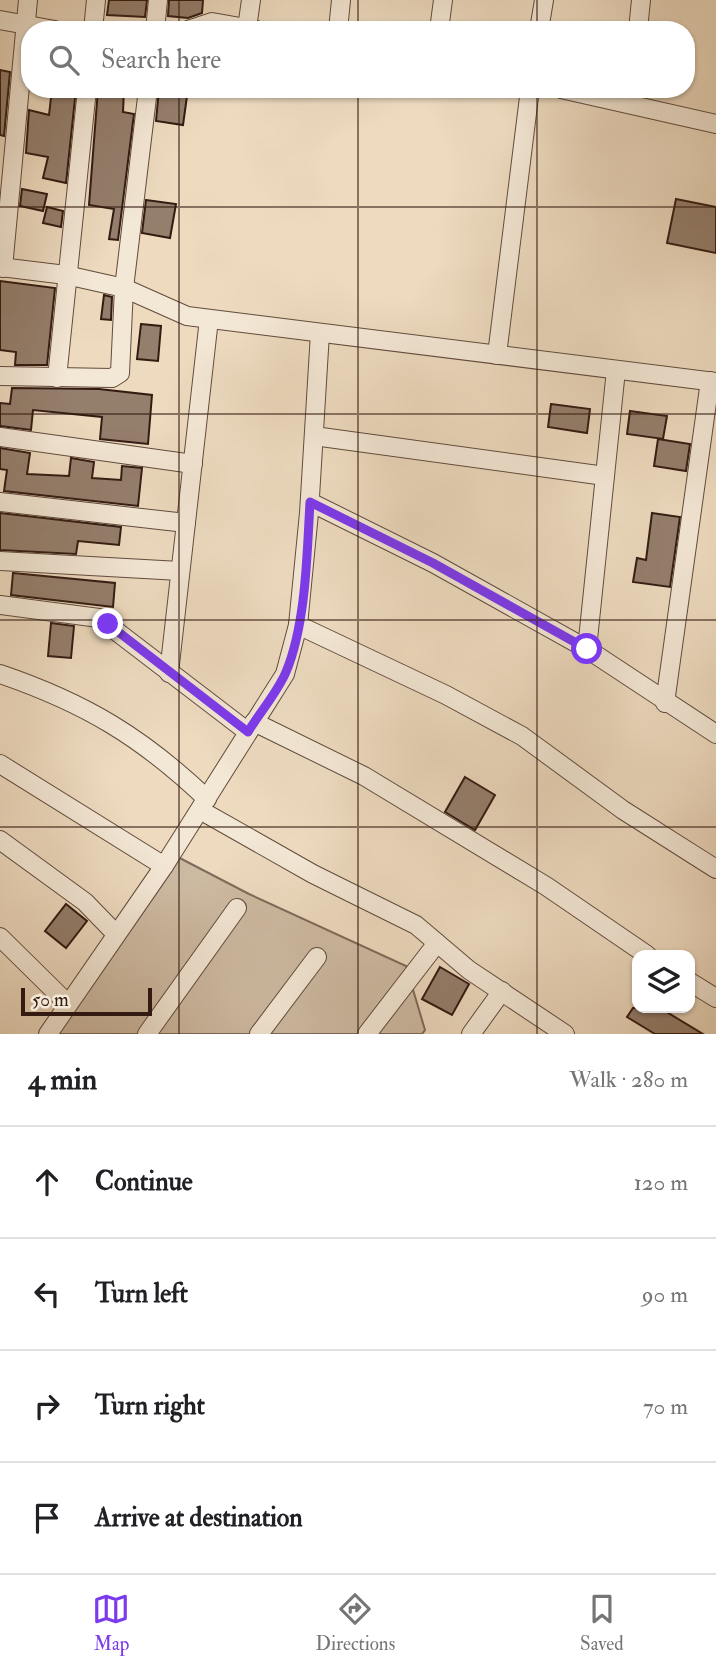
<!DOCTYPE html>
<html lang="en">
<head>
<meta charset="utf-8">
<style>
  body { margin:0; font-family:"IM FELL Double Pica",serif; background:#f6f6f6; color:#202124 }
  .controls { position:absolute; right:21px; bottom:21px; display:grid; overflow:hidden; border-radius:14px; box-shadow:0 2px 5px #0004 }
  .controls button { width:63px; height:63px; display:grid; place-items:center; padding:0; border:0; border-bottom:2px solid #e0e0e0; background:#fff; color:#202124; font:35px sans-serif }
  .scale { position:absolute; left:21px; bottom:18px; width:131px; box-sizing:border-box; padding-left:7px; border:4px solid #331b12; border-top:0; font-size:19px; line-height:24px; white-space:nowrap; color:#331b12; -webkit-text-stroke:5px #f3e7d5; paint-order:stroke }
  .stop { position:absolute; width:21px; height:21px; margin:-16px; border:5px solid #7c3aed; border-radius:50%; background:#fff }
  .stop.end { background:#7c3aed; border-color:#fff; box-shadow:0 2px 7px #0008 }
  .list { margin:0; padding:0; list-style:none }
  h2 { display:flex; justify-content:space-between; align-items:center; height:91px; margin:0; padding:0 28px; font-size:30px }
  h2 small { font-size:23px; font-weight:400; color:#757577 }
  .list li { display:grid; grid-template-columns:46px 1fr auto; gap:21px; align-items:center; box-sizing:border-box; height:112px; padding:0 28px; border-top:2px solid #e0e0e0 }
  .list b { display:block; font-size:26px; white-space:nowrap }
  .list em { font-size:23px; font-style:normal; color:#757577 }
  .icon { flex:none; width:38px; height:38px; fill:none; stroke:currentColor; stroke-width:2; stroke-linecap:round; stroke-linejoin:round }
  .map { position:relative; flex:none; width:716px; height:1034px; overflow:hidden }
  .search { position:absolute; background:#fff; box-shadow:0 2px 5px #0004; left:21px; right:21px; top:21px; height:77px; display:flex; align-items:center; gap:18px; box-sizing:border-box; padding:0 24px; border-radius:28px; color:#757577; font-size:26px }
  .sheet { height:539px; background:#fff }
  nav { display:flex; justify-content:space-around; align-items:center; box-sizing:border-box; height:98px; border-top:2px solid #e0e0e0; background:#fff; font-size:19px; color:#757577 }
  nav a { display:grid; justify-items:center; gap:4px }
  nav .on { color:#7c3aed }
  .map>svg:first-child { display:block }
  .green { fill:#cdbaa2; stroke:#806a5a; stroke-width:2 }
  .building { fill:#947e6c; stroke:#331b12; stroke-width:2 }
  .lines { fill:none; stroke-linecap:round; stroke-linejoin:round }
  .street-casing { stroke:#624b3d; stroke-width:20 }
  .street { stroke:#f3e7d5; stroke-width:18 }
  .route { stroke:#7c3aed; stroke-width:9 }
  .grid { fill:none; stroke:#331b12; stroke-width:2; stroke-opacity:0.55 }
</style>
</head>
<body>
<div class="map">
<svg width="716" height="1034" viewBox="0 0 716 1034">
  <rect width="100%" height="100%" fill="#eddabf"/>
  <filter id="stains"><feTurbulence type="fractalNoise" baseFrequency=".00286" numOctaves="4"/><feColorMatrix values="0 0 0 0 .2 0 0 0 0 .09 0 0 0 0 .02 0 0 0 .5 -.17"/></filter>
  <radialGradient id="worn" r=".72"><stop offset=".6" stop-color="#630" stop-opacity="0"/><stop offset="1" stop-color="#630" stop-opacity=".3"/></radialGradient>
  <!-- green -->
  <path class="green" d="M172,854L249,894L406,966L425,1030L422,1034H53Z"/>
  <!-- building -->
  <g class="building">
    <path d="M109,0H147L145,17L107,15Z"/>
    <path d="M169,0H203L202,13L188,18L168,16Z"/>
    <path d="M0,70L10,72L4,136L0,135Z"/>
    <path d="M52,89H76L66,183L43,178L48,157L26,153L29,110L49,115Z"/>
    <path d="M98,89H124L123,112L134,114L118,240L109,239L114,209L89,205Z"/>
    <path d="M159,89H188L183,125L156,121Z"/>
    <path d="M22,189L47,194L43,211L20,206Z"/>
    <path d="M676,199L716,207V253L667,243Z"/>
    <path d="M146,200L176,204L170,238L142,233Z"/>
    <path d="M47,207L63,211L61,227L43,223Z"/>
    <path d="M0,281L55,288L47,365H15L16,352L0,350Z"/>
    <path d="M104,295L112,297L111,320L101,319Z"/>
    <path d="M141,324L161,326L158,361L137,359Z"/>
    <path d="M12,388L99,389L152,395L148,444L100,439L102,417L33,410L31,430L0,426V403L10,404Z"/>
    <path d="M551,404L590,409L587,433L548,427Z"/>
    <path d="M630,411L667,416L663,439L627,434Z"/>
    <path d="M658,439L690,444L686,471L654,466Z"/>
    <path d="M0,448L30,453L27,474L69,476L71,458L94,462L92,478L121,480L122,466L142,468L138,506L4,491L7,470L0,469Z"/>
    <path d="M0,513L121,527L119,545L78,541L76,554L0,550Z"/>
    <path d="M652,513L680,517L670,587L633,582L637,558L646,560Z"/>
    <path d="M13,573L115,583L113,607L11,595Z"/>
    <path d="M51,623L74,626L71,658L48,656Z"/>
    <path d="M465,777L495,795L475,830L445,812Z"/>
    <path d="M66,904L87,921L66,948L45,931Z"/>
    <path d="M440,967L469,984L452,1015L422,999Z"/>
    <path d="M633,1008H660L703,1034H655L627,1017Z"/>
  </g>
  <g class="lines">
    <defs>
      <g id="street">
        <path d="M0,20L55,30"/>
        <path d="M247,28L251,0"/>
        <path d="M93,30L96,0"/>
        <path d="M155,30L158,0"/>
        <path d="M188,30L212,22L257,30"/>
        <path d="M338,30L341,0"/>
        <path d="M439,30L443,0"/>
        <path d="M539,30L544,0"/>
        <path d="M638,30L641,0"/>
        <path d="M561,89L716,124"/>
        <path d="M0,267L66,275L124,288L187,316L716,382"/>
        <path d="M3,268L28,0"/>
        <path d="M497,355L530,89"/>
        <path d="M0,376L112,378L120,373L124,288L148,89"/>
        <path d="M57,378L87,89"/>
        <path d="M314,436L605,476"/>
        <path d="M0,437L193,464"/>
        <path d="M0,502L186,523"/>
        <path d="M310,502L433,563L587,649L716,734"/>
        <path d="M0,561L180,571"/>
        <path d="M0,605L99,618L248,732"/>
        <path d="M298,625L446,695L522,736L623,810L716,869"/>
        <path d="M587,649L616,370"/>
        <path d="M169,673L209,319"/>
        <path d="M0,674C85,703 142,737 207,799"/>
        <path d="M665,703L710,381"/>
        <path d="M254,722L364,776L546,886L647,955"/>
        <path d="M0,764L164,866"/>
        <path d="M200,810L313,874L416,925L469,970L565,1034"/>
        <path d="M0,840L85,902L116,934"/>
        <path d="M0,937L67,1003"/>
        <path d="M690,982L716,998"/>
        <path d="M48,1034L164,866L285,674L298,625L309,513L320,333"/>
        <path d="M147,1034L237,908"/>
        <path d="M259,1034L317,957"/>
        <path d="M367,1034L437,943"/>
        <path d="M471,1034L502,991"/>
      </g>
    </defs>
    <!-- street casing -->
    <use href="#street" class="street-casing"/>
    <!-- street -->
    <use href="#street" class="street"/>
  </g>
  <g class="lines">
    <!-- route -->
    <path class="route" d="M108,624L248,732C260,712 277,693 286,672C306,624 307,554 310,502L433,563L587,649"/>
  </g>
  <!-- grid -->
  <path class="grid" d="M179,0V30M358,0V30M537,0V30M179,89V1034M358,89V1034M537,89V1034M0,207H716M0,414H716M0,620H716M0,827H716"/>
  <rect width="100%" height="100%" filter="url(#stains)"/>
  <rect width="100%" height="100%" fill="url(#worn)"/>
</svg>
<div class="controls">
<button><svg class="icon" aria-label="layers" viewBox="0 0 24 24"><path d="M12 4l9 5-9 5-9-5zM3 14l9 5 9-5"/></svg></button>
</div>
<div class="scale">50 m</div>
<div class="stop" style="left:587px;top:649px"></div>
<div class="stop end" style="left:108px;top:624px"></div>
<div class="search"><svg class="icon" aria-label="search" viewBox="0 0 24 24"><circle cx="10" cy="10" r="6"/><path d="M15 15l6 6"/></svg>Search here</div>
</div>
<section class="sheet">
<h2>4 min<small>Walk · 280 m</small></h2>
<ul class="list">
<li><svg class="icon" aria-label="ahead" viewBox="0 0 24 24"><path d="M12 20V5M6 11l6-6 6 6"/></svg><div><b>Continue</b></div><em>120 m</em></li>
<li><svg class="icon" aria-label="left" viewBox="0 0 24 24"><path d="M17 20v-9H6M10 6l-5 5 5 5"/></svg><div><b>Turn left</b></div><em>90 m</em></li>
<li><svg class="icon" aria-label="right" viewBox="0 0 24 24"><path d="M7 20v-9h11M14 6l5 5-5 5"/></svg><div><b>Turn right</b></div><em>70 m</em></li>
<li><svg class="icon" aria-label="arrive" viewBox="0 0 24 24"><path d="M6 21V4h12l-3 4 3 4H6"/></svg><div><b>Arrive at destination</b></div></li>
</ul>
</section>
<nav>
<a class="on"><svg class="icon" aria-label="map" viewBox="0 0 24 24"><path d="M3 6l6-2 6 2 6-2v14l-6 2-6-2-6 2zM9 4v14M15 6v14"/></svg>Map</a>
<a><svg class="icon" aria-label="directions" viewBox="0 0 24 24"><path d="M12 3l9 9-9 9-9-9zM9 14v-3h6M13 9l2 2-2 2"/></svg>Directions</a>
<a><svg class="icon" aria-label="saved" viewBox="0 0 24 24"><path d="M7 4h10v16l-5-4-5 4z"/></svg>Saved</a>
</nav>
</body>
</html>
